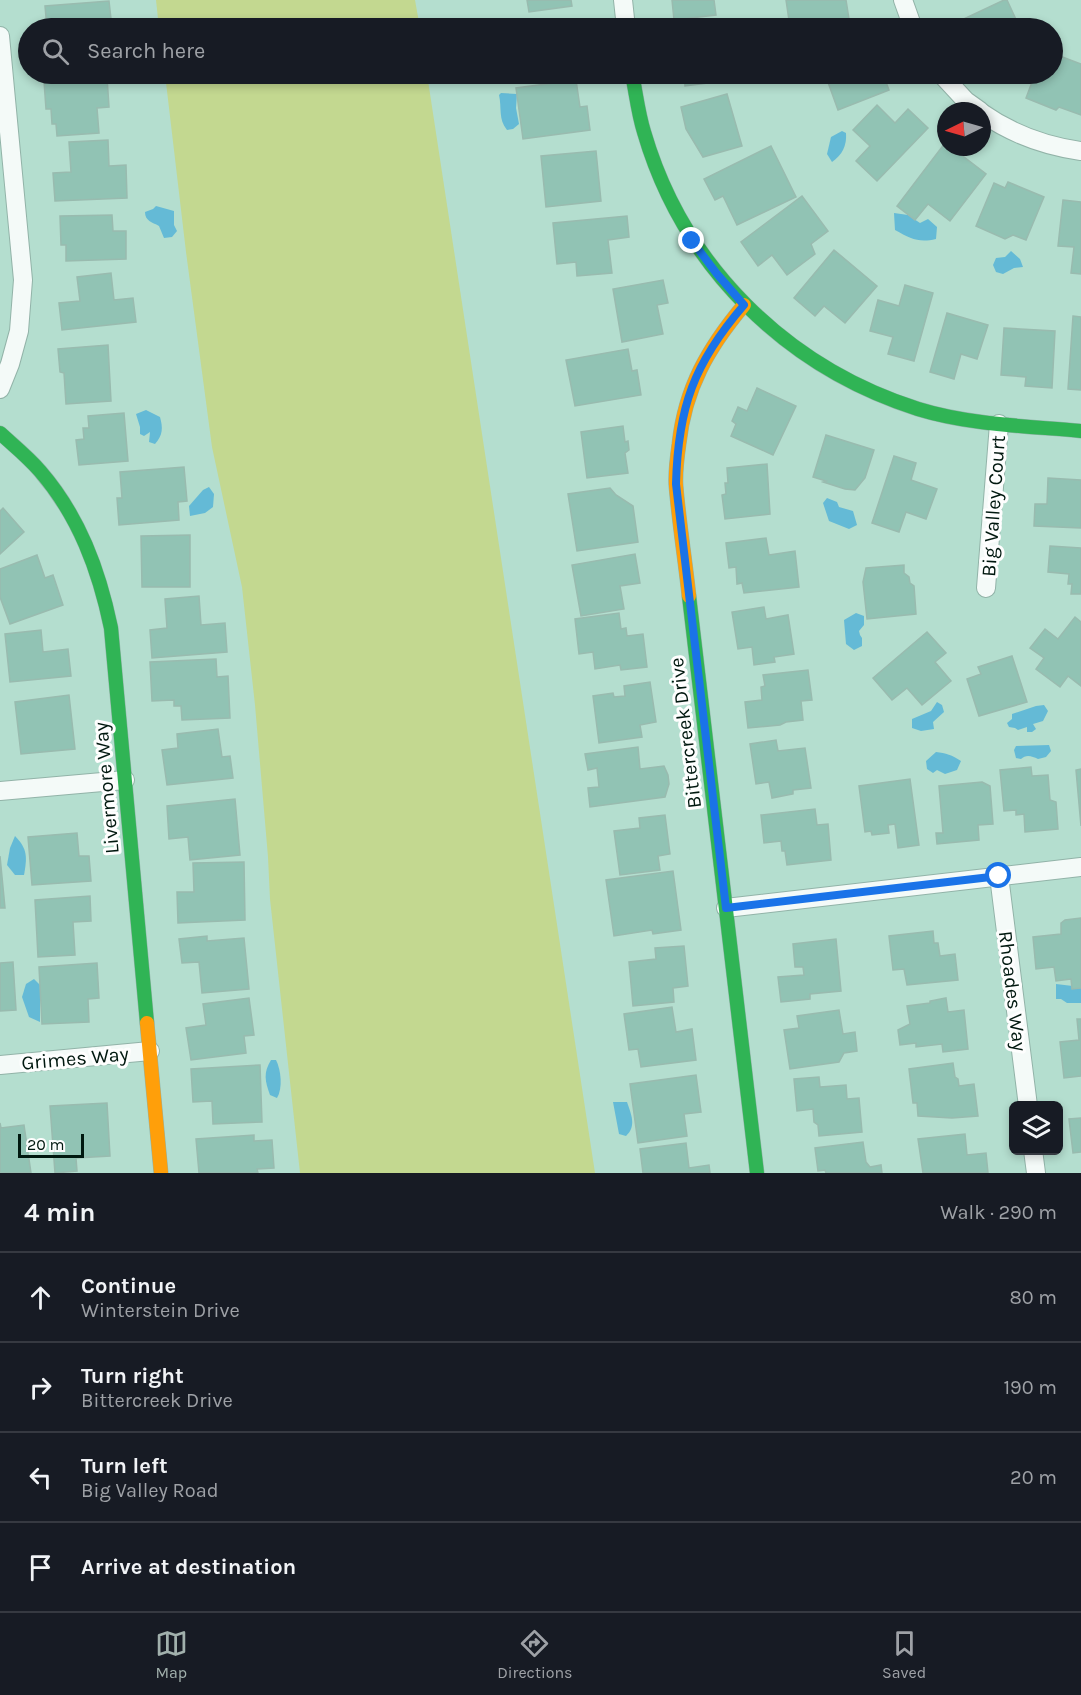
<!DOCTYPE html>
<html lang="en">
<head>
<meta charset="utf-8">
<style>
  body { margin:0; font-family:Karla,sans-serif; background:#242831; color:#f1f3f6 }
  .controls { position:absolute; right:18px; bottom:18px; display:grid; overflow:hidden; border-radius:9px; box-shadow:0 3px 9px #0003 }
  .controls button { width:54px; height:54px; display:grid; place-items:center; padding:0; border:0; border-bottom:2px solid #363941; background:#171b24; color:#f1f3f6; font:30px sans-serif }
  .compass { position:absolute; left:937px; top:102px; width:54px; height:54px; border-radius:50%; background:#171b24; box-shadow:0 3px 9px #0003; rotate:265deg }
  .scale { position:absolute; left:18px; bottom:15px; width:66px; box-sizing:border-box; padding-left:6px; border:3px solid #00180f; border-top:0; font-size:16px; line-height:21px; white-space:nowrap; color:#00180f; -webkit-text-stroke:4px #fefefe; paint-order:stroke }
  .stop { position:absolute; width:18px; height:18px; margin:-14px; border:4px solid #1a73e8; border-radius:50%; background:#fff }
  .stop.end { background:#1a73e8; border-color:#fff; box-shadow:0 2px 6px #0008 }
  .list { margin:0; padding:0; list-style:none }
  h2 { display:flex; justify-content:space-between; align-items:center; height:78px; margin:0; padding:0 24px; font-size:26px }
  h2 small { font-size:20px; font-weight:400; color:#9ea1a6 }
  .list li { display:grid; grid-template-columns:39px 1fr auto; gap:18px; align-items:center; box-sizing:border-box; height:90px; padding:0 24px; border-top:2px solid #363941 }
  .list b { display:block; font-size:22px; white-space:nowrap }
  .list p { margin:0; font-size:20px; white-space:nowrap; color:#9ea1a6 }
  .list em { font-size:20px; font-style:normal; color:#9ea1a6 }
  .icon { flex:none; width:33px; height:33px; fill:none; stroke:currentColor; stroke-width:2; stroke-linecap:round; stroke-linejoin:round }
  .map { position:relative; flex:none; width:1081px; height:1173px; overflow:hidden }
  .search { position:absolute; background:#171b24; box-shadow:0 3px 9px #0003; left:18px; right:18px; top:18px; height:66px; display:flex; align-items:center; gap:15px; box-sizing:border-box; padding:0 21px; border-radius:33px; color:#9ea1a6; font-size:22px }
  .sheet { height:438px; background:#171b24 }
  nav { display:flex; justify-content:space-around; align-items:center; box-sizing:border-box; height:84px; border-top:2px solid #363941; background:#171b24; font-size:16px; color:#9ea1a6 }
  nav a { display:grid; justify-items:center; gap:3px }
  nav .on { color:#a1b0ac }
  .map>svg:first-child { display:block }
  .green { fill:#c3d890 }
  .water { fill:#64bad6 }
  .building { fill:#91c3b4; stroke:#99bbaf; stroke-width:1.5 }
  .lines { fill:none; stroke-linecap:round; stroke-linejoin:round }
  .street-casing { stroke:#92b3a8; stroke-width:20 }
  .fast-casing { stroke:#92b3a8; stroke-width:15 }
  .slow-casing { stroke:#92b3a8; stroke-width:15 }
  .street { stroke:#f4faf8; stroke-width:18 }
  .fast { stroke:#30b455; stroke-width:14 }
  .slow { stroke:#ff9f0a; stroke-width:14 }
  .route { stroke:#1a73e8; stroke-width:8 }
  .labels { text-anchor:middle; stroke-width:6; stroke-linejoin:round; paint-order:stroke }
  .street-label { font-size:20px; fill:#00180f; stroke:#fefefe }
</style>
</head>
<body>
<div class="map">
<svg width="1081" height="1173" viewBox="0 0 1081 1173">
  <rect width="100%" height="100%" fill="#b4decf"/>
  <!-- green -->
  <g class="green">
    <path d="M156,0H415L420,28H159Z"/>
    <path d="M165,74H427L595,1173H300L270,899L268,857L255,705L242,587L212,447L186,252Z"/>
  </g>
  <!-- water -->
  <g class="water">
    <path d="M501,93L517,94L516,108L519,124L513,129L507,130C498,119 502,108 499,95Z"/>
    <path d="M842,131L846,133C847,146 842,155 832,162L827,154L831,137Z"/>
    <path d="M156,206L174,211V225L177,231L172,237L164,238L159,226C152,222 145,221 145,212L153,209Z"/>
    <path d="M894,213L908,215L920,223L928,219L937,227L936,239C919,243 911,239 895,230Z"/>
    <path d="M1011,251L1020,259L1023,267L1014,268L1003,274L996,272L993,265L996,258L1005,257Z"/>
    <path d="M146,410L160,417C163,428 163,435 155,444L149,442L150,432L144,436L140,434V427L136,414Z"/>
    <path d="M209,487L214,494L213,507L205,513L190,516L189,506L203,490Z"/>
    <path d="M827,498L837,502L839,507L853,511L857,525L849,529L829,521L823,503Z"/>
    <path d="M856,613L864,616V625L859,631L860,635L862,638V646L854,650L846,644L844,620Z"/>
    <path d="M937,702L942,705L944,712L933,722L934,729L921,731L912,728V719L931,711Z"/>
    <path d="M1044,705L1048,711L1043,721L1033,724L1036,729L1032,732H1027V727L1018,730L1015,728L1009,727L1007,723L1012,719V714L1036,706Z"/>
    <path d="M1049,745L1051,751L1046,757L1038,759C1032,756 1026,754 1021,759L1016,758L1014,750L1016,746Z"/>
    <path d="M936,752C946,753 952,755 961,761L957,770L945,774L937,770L933,773L927,769L926,761Z"/>
    <path d="M15,836C28,849 27,858 24,875H15L7,865L10,848Z"/>
    <path d="M34,979L40,985V1022L29,1017L22,997L26,984Z"/>
    <path d="M1056,984L1081,987V1003H1067L1061,999H1056Z"/>
    <path d="M271,1060H276C281,1070 283,1088 277,1098L270,1095C265,1081 263,1073 271,1060Z"/>
    <path d="M613,1102H627C631,1114 637,1126 626,1136L619,1134Z"/>
  </g>
  <!-- building -->
  <g class="building">
    <path d="M527,0H571L572,6L529,12Z"/>
    <path d="M672,0H714L716,15L674,20Z"/>
    <path d="M786,0H846L849,19L790,27Z"/>
    <path d="M1004,0H1007L1020,28H958L955,23Z"/>
    <path d="M109,1L112,28H47L45,6Z"/>
    <path d="M576,21L577,28H520Z"/>
    <path d="M1052,53L1081,64V115L1059,107L1056,110L1026,98L1035,74H1052Z"/>
    <path d="M684,74H730L731,80L685,86Z"/>
    <path d="M825,74H883L889,90L838,110Z"/>
    <path d="M107,77L109,107L97,108L99,133L57,136L56,124H52L51,109H46L44,81Z"/>
    <path d="M576,80L580,107L587,106L590,130L523,139L516,88Z"/>
    <path d="M727,94L742,146L703,157L686,129L681,107Z"/>
    <path d="M877,105L895,123L908,109L928,128L877,181L856,161L870,146L853,130Z"/>
    <path d="M108,140L109,166L126,165L127,198L55,201L53,173L71,172L69,142Z"/>
    <path d="M945,143L946,147H951L986,174L950,221L928,204L915,220L897,206Z"/>
    <path d="M771,146L796,197L737,225L723,196L715,200L704,179Z"/>
    <path d="M596,151L601,201L546,207L541,156Z"/>
    <path d="M1008,182L1044,197L1026,240L1013,235L1005,239L976,226L994,183L1005,188Z"/>
    <path d="M802,196L828,231L811,244L815,254L787,275L772,255L758,266L741,242Z"/>
    <path d="M1063,200L1081,202V274L1071,273L1074,247L1058,246Z"/>
    <path d="M112,215L113,231H126V259L66,261V245H61L60,216Z"/>
    <path d="M627,216L629,237L608,240L612,273L577,276L576,262L557,264L553,223Z"/>
    <path d="M834,250L877,286L845,323L824,306L815,316L794,298Z"/>
    <path d="M111,273L114,300L133,298L136,322L62,330L59,303L80,301L77,277Z"/>
    <path d="M663,280L668,303L657,305L663,334L622,342L613,289Z"/>
    <path d="M905,285L933,293L914,361L888,354L893,337L870,331L878,300L899,306Z"/>
    <path d="M947,313L988,325L977,359L961,354L954,379L930,372Z"/>
    <path d="M1073,316L1081,317V390L1068,389Z"/>
    <path d="M1004,328L1055,331L1052,388L1025,386L1026,377L1001,375Z"/>
    <path d="M108,345L111,401L66,404L64,373L60,372L58,349Z"/>
    <path d="M628,349L632,371L637,370L641,395L575,406L566,360Z"/>
    <path d="M757,388L796,406L773,455L731,436L736,424L732,421L738,407L747,411Z"/>
    <path d="M124,413L128,461L79,465L76,440L84,439L83,428H89L88,416Z"/>
    <path d="M623,426L625,442L628,441L629,450L625,453L628,473L587,478L581,432Z"/>
    <path d="M826,435L874,450L865,478L855,490L845,489L823,482L826,481L813,477Z"/>
    <path d="M894,456L916,463L911,480L937,489L926,519L906,512L899,532L872,523Z"/>
    <path d="M767,464L770,514L725,519L722,495L726,494L725,483H728L727,468Z"/>
    <path d="M184,467L187,501L178,502L179,520L119,525L117,498H122L120,472Z"/>
    <path d="M1048,478L1081,480V528L1034,526L1035,504H1047Z"/>
    <path d="M610,488L616,495L633,506L638,542L577,551L568,494Z"/>
    <path d="M3,508L24,532L0,554V511Z"/>
    <path d="M190,535V587H142L141,536Z"/>
    <path d="M766,538L769,555L795,551L799,587L744,593L742,583L737,584L736,567L729,568L726,543Z"/>
    <path d="M1050,546L1081,548V594H1071L1072,584H1068L1069,574L1048,572Z"/>
    <path d="M635,554L640,583L620,586L624,609L581,616L572,565Z"/>
    <path d="M37,555L45,578L53,575L63,605L10,624L0,597V569Z"/>
    <path d="M904,565V573L909,577L910,583L914,586L916,614L867,619L863,582L866,568Z"/>
    <path d="M199,596L201,625L225,623L227,652L152,658L150,630L167,628L165,599Z"/>
    <path d="M764,607L766,619L788,615L794,654L774,657L775,662L754,665L752,647L738,649L732,612Z"/>
    <path d="M619,613L621,629L626,628L627,636L643,634L647,667L621,670L620,665L595,669L593,652L579,654L575,619Z"/>
    <path d="M1075,617L1081,622V686L1068,676L1060,687L1036,669L1044,658L1030,648L1045,629L1058,639Z"/>
    <path d="M41,630L43,652L68,649L71,676L10,682L5,634Z"/>
    <path d="M927,632L946,653L935,662L951,681L922,705L907,688L892,700L873,678Z"/>
    <path d="M1012,656L1027,702L979,716L967,679L981,674L978,667Z"/>
    <path d="M216,659L217,677L228,676L230,718L182,720L181,706H174V700L152,701L150,662Z"/>
    <path d="M808,670L812,700L801,701L803,720L786,722L780,725L748,728L745,702L762,700L761,687L765,686L763,675Z"/>
    <path d="M650,682L656,722L640,725L642,737L599,743L593,696L613,693L614,697L625,696L624,686Z"/>
    <path d="M69,695L75,749L21,754L15,702Z"/>
    <path d="M218,729L222,757L230,756L233,778L167,785L162,750L178,748L177,734Z"/>
    <path d="M776,740L778,751L805,748L811,788L793,790V794L772,798L769,782L756,784L750,744Z"/>
    <path d="M638,747L640,769L664,766L668,775L669,784L665,797L590,807L588,788L599,787L597,768L588,770L585,754Z"/>
    <path d="M1031,767L1032,776L1048,775L1050,800L1056,802L1058,829L1025,832L1024,814L1016,815V810L1004,811L1000,770Z"/>
    <path d="M1081,769V826L1076,770Z"/>
    <path d="M910,779L919,845L898,848L895,824L888,825L889,833L872,835L871,831L865,832L859,786Z"/>
    <path d="M982,782L990,786L993,824L978,825L979,840L937,844L936,833H943L939,786Z"/>
    <path d="M235,799L240,855L190,860L188,837L169,839L167,806Z"/>
    <path d="M815,809L817,825L828,824L831,860L787,865L785,851H782L781,841L764,843L761,815Z"/>
    <path d="M665,815L670,854L658,856L660,870L620,875L614,831L640,828L639,818Z"/>
    <path d="M77,833L79,856H89L91,881L32,885L28,837Z"/>
    <path d="M0,856L5,908H0Z"/>
    <path d="M244,862L245,920L178,923L177,892H194L193,863Z"/>
    <path d="M673,871L681,930L653,934L652,930L614,936L606,880Z"/>
    <path d="M90,896L91,921L73,922L75,955L38,957L35,900Z"/>
    <path d="M1081,918V988L1072,989L1071,979L1056,981L1054,967L1036,969L1033,937L1061,934V923L1065,920Z"/>
    <path d="M933,931L934,943H938L940,956L955,954L958,980L907,985L904,969L893,970L889,936Z"/>
    <path d="M207,936V941L244,938L249,989L202,993L199,962L182,963L179,939Z"/>
    <path d="M836,939L841,991L810,994V999L781,1002L778,977L804,975L803,967H795L793,944Z"/>
    <path d="M684,946L688,986L673,988L674,1002L633,1006L629,962L656,959L655,948Z"/>
    <path d="M13,962L16,1010L0,1011V963Z"/>
    <path d="M97,963L99,998L88,999L89,1022L42,1024L39,967Z"/>
    <path d="M249,998L254,1035L244,1036L246,1053L191,1060L186,1028L206,1025L203,1004Z"/>
    <path d="M946,998L948,1012L964,1010L968,1049L943,1052L942,1044L916,1047V1043L900,1045L898,1030L910,1024L907,1006L930,1003V1001Z"/>
    <path d="M672,1007L676,1032L692,1029L696,1060L641,1067L638,1049L629,1050L624,1014Z"/>
    <path d="M839,1010L843,1034L855,1032L857,1051L844,1053L839,1062L790,1069L784,1030L799,1028L797,1016Z"/>
    <path d="M1077,1019H1081V1076L1064,1078L1060,1042L1079,1040Z"/>
    <path d="M953,1063L955,1077L958,1079L959,1086L974,1084L978,1116L952,1118L918,1116L917,1103H913L909,1069Z"/>
    <path d="M260,1065L262,1122L213,1124L212,1101L193,1102L191,1069Z"/>
    <path d="M696,1075L701,1112L684,1114L687,1136L638,1143L630,1084Z"/>
    <path d="M819,1077L820,1087L846,1085L847,1099L859,1098L862,1132L819,1136L818,1125L814,1122L813,1109L797,1111L794,1079Z"/>
    <path d="M107,1103L110,1156L76,1158L77,1171L55,1173L50,1106Z"/>
    <path d="M1081,1118V1152L1073,1153L1069,1119Z"/>
    <path d="M0,1123L1,1128L24,1125L31,1173H0Z"/>
    <path d="M965,1134L967,1155L986,1153L988,1173H923L918,1139Z"/>
    <path d="M254,1135V1141L272,1140L274,1168L257,1169L258,1173H199L196,1139Z"/>
    <path d="M863,1142L866,1162L870,1167L881,1165L882,1173H826L825,1170L818,1171L815,1148Z"/>
    <path d="M686,1143L689,1168L709,1165L710,1173H643L640,1149Z"/>
  </g>
  <g class="lines">
    <defs>
      <g id="street">
        <path d="M623,0L626,28"/>
        <path d="M903,0L913,28"/>
        <path d="M0,36L23,280L19,331L10,364L0,389"/>
        <path d="M941,74L966,101L980,111"/>
        <path d="M982,113C1012,134 1045,146 1081,151"/>
        <path d="M986,588L999,424"/>
        <path d="M0,791L125,780"/>
        <path d="M999,876L1028,1106"/>
        <path d="M726,908L1081,867"/>
        <path d="M0,1065L150,1051"/>
        <path d="M1033,1150L1036,1173"/>
      </g>
      <g id="fast">
        <path d="M632,74C636,93 638,113 644,132C683,266 786,367 918,409C970,425 1027,426 1081,431"/>
        <path d="M0,433C13,445 28,457 40,471C79,516 99,570 111,628L147,1023"/>
        <path d="M689,596L757,1173"/>
      </g>
      <g id="slow">
        <path d="M689,596C685,559 679,522 676,486C675,472 677,458 679,444C685,388 708,348 744,305"/>
        <path d="M147,1023L161,1173"/>
      </g>
    </defs>
    <!-- street casing -->
    <use href="#street" class="street-casing"/>
    <!-- fast casing -->
    <use href="#fast" class="fast-casing"/>
    <!-- slow casing -->
    <use href="#slow" class="slow-casing"/>
    <!-- street -->
    <use href="#street" class="street"/>
    <!-- fast -->
    <use href="#fast" class="fast"/>
    <!-- slow -->
    <use href="#slow" class="slow"/>
  </g>
  <g class="lines">
    <!-- route -->
    <path class="route" d="M692,241L717,274L744,305C694,363 678,407 676,484L726,908L999,876"/>
  </g>
  <g class="labels">
    <!-- street labels -->
    <g class="street-label">
      <text transform="translate(993 506) rotate(-86)" y="7">Big Valley Court</text>
      <text transform="translate(685 733) rotate(-97)" y="7">Bittercreek Drive</text>
      <text transform="translate(106 788) rotate(-95)" y="7">Livermore Way</text>
      <text transform="translate(1013 991) rotate(83)" y="7">Rhoades Way</text>
      <text transform="translate(75 1058) rotate(-5)" y="7">Grimes Way</text>
    </g>
  </g>
</svg>
<div class="controls">
<button><svg class="icon" aria-label="layers" viewBox="0 0 24 24"><path d="M12 4l9 5-9 5-9-5zM3 14l9 5 9-5"/></svg></button>
</div>
<svg class="compass" viewBox="-18 -18 36 36"><path d="M0-13l5 13h-10z" fill="#e53935"/><path d="M0 13l5-13h-10z" fill="#9ea1a6"/></svg>
<div class="scale">20 m</div>
<div class="stop" style="left:999px;top:876px"></div>
<div class="stop end" style="left:692px;top:241px"></div>
<div class="search"><svg class="icon" aria-label="search" viewBox="0 0 24 24"><circle cx="10" cy="10" r="6"/><path d="M15 15l6 6"/></svg>Search here</div>
</div>
<section class="sheet">
<h2>4 min<small>Walk · 290 m</small></h2>
<ul class="list">
<li><svg class="icon" aria-label="ahead" viewBox="0 0 24 24"><path d="M12 20V5M6 11l6-6 6 6"/></svg><div><b>Continue</b><p>Winterstein Drive</p></div><em>80 m</em></li>
<li><svg class="icon" aria-label="right" viewBox="0 0 24 24"><path d="M7 20v-9h11M14 6l5 5-5 5"/></svg><div><b>Turn right</b><p>Bittercreek Drive</p></div><em>190 m</em></li>
<li><svg class="icon" aria-label="left" viewBox="0 0 24 24"><path d="M17 20v-9H6M10 6l-5 5 5 5"/></svg><div><b>Turn left</b><p>Big Valley Road</p></div><em>20 m</em></li>
<li><svg class="icon" aria-label="arrive" viewBox="0 0 24 24"><path d="M6 21V4h12l-3 4 3 4H6"/></svg><div><b>Arrive at destination</b></div></li>
</ul>
</section>
<nav>
<a class="on"><svg class="icon" aria-label="map" viewBox="0 0 24 24"><path d="M3 6l6-2 6 2 6-2v14l-6 2-6-2-6 2zM9 4v14M15 6v14"/></svg>Map</a>
<a><svg class="icon" aria-label="directions" viewBox="0 0 24 24"><path d="M12 3l9 9-9 9-9-9zM9 14v-3h6M13 9l2 2-2 2"/></svg>Directions</a>
<a><svg class="icon" aria-label="saved" viewBox="0 0 24 24"><path d="M7 4h10v16l-5-4-5 4z"/></svg>Saved</a>
</nav>
</body>
</html>
